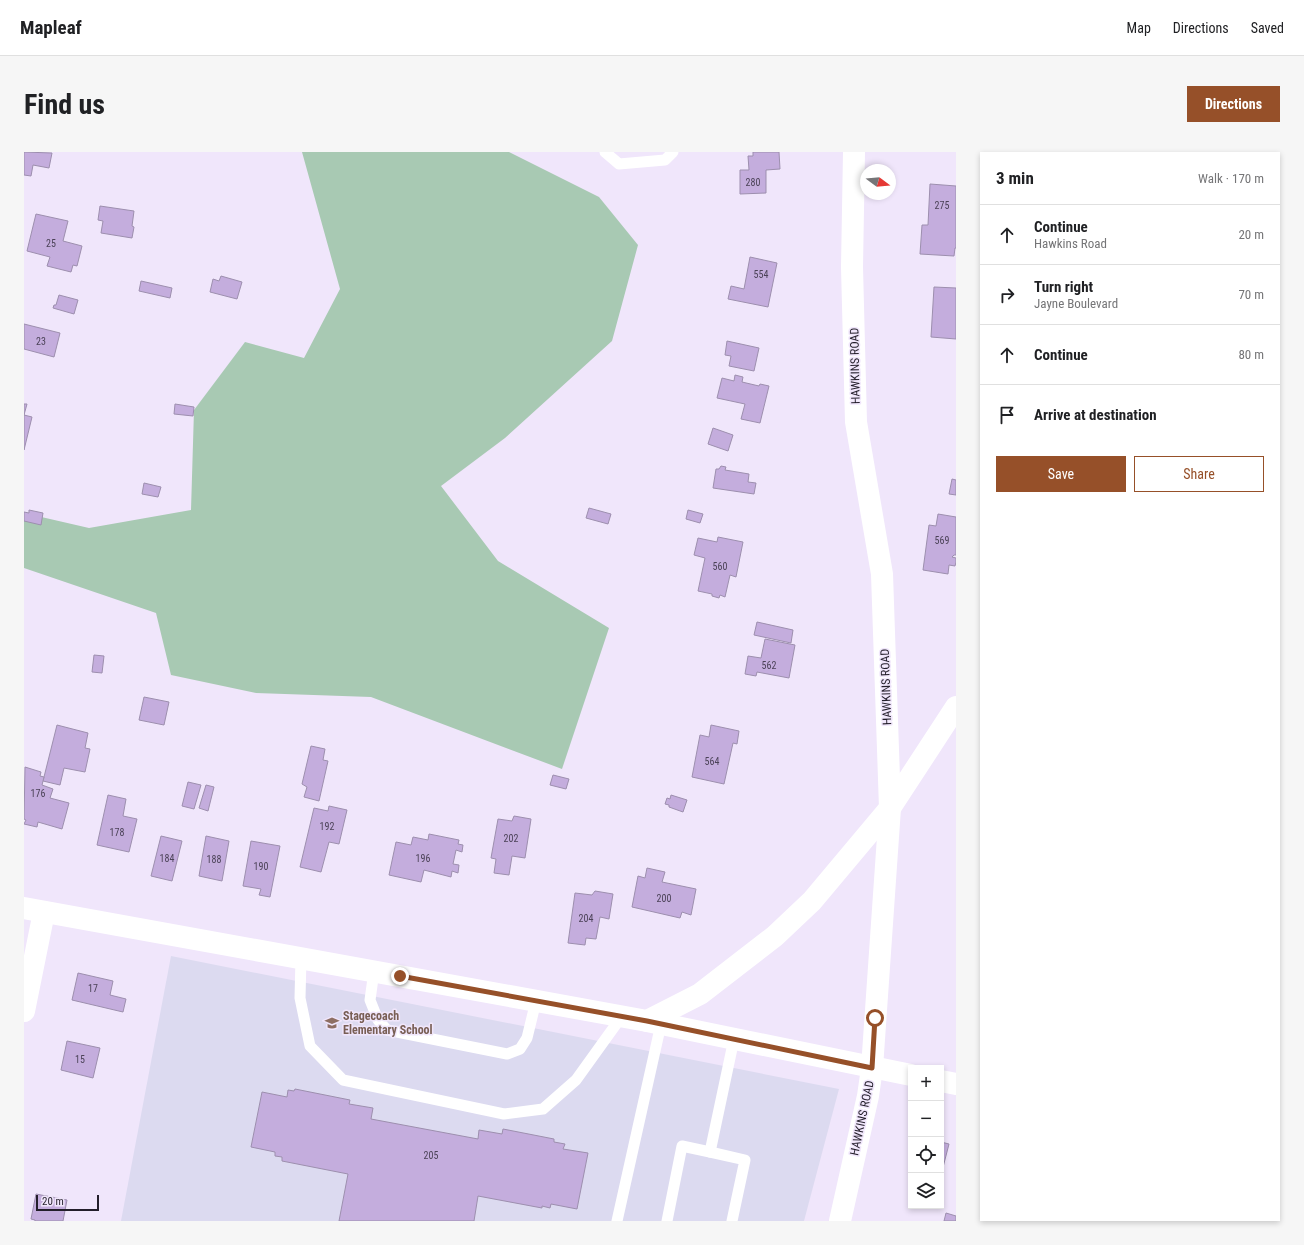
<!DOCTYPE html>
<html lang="en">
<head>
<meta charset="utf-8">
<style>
  body { margin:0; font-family:"Roboto Condensed",sans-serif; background:#f6f6f6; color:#202124 }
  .controls { position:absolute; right:12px; bottom:12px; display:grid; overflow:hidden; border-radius:0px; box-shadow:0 2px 6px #0003 }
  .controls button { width:36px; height:36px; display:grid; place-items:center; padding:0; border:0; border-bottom:1px solid #e0e0e0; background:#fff; color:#202124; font:20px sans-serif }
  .compass { position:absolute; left:836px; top:12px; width:36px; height:36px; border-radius:50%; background:#fff; box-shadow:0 2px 6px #0003; rotate:106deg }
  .scale { position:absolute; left:12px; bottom:10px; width:63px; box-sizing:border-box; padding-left:4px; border:2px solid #231e2a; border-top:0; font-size:11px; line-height:14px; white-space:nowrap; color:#231e2a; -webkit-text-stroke:3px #f0e6fb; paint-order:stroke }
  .stop { position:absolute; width:12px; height:12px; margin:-9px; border:3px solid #965029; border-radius:50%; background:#fff }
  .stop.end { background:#965029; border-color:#fff; box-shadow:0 1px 4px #0008 }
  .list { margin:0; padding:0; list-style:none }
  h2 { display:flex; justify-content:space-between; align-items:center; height:52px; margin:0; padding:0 16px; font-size:17px }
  h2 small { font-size:13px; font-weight:400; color:#757577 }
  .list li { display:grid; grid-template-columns:26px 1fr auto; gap:12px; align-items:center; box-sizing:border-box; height:60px; padding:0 16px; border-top:1px solid #e0e0e0 }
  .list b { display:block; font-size:15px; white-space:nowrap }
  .list p { margin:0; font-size:13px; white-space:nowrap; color:#757577 }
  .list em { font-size:13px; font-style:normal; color:#757577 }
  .actions { display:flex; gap:8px; padding:12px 16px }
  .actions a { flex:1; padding:9px 0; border:1px solid #965029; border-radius:0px; text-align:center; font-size:14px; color:#965029 }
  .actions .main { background:#965029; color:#fff }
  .icon { flex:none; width:22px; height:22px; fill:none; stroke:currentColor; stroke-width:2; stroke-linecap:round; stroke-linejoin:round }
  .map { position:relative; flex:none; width:932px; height:1069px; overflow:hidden; border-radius:0px }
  header { display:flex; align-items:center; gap:24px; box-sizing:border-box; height:56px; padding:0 20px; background:#fff; border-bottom:1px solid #e0e0e0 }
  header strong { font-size:19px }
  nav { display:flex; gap:22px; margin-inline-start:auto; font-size:14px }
  .intro { display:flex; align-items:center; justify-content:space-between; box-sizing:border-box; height:96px; padding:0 24px }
  h1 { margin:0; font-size:28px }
  .button { padding:10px 18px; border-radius:0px; background:#965029; color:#fff; font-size:14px; font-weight:700 }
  main { display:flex; gap:24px; padding:0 24px }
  aside { flex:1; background:#fff; border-radius:0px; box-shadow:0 2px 6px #0003 }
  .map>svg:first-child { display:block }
  .education { fill:#dcdaf0 }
  .green { fill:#a8c9b3 }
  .building { fill:#c4addd; stroke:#9d8fae }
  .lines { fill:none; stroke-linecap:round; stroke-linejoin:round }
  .lane { stroke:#fff; stroke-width:11 }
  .street { stroke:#fff; stroke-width:22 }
  .secondary { stroke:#fff; stroke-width:22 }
  .route { stroke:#965029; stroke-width:5 }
  .labels { text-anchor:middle; stroke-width:3; stroke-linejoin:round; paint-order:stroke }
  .number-label { font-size:10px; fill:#4b4257 }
  .street-label { font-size:12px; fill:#231e2a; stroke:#f0e6fb }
  .education-label { font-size:12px; font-weight:bold; fill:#785e54; stroke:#f0e6fb; text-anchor:start }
</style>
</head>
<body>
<header>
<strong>Mapleaf</strong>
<nav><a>Map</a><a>Directions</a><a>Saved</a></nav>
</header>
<div class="intro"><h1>Find us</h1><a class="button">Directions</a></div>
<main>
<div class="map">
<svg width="932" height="1069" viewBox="0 0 932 1069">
  <rect width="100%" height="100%" fill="#f0e6fb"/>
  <!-- education -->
  <path class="education" d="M147,804L815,937L780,1069H97Z"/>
  <!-- green -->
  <path class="green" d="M278,0H485L575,45L614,93L588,189L481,286L417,334L474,409L585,476L538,617L347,545L232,541L147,523L132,461L0,416V361L65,376L167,358L170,258L221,190L280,206L316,137Z"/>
  <!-- building -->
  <g class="building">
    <path d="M0,0L28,1L25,16L9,13L7,24L0,23Z"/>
    <path d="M729,0H755L756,17L742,18V41L716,42V18H725L724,4H729Z"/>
    <path d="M906,32L932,34V96H931L930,104L896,102L898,73H904Z"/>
    <path d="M76,54L110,59L108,74L110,75L108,86L77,81L79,69L74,68Z"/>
    <path d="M12,62L44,69L39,89L58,94L53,114L49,113L47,120L23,114L26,105L3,99Z"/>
    <path d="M726,105L753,111L744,155L704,147L707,134L720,137Z"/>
    <path d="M197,124L218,130L213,147L186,140L189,127L195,129Z"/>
    <path d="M117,129L148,136L146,146L115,139Z"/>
    <path d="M910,135L932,136V187L907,185Z"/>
    <path d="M35,143L54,148L50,162L29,156L30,153H32Z"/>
    <path d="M0,172L36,181L30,205L0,197Z"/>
    <path d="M703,189L735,196L730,219L705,214L707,204L701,203Z"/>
    <path d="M711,223L719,225L718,230L735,234L736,232L745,234L736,271L717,267L721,252L693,246L698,226L710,229Z"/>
    <path d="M0,252H3L0,263L8,265L0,298Z"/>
    <path d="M151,252L170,255L169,264L150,262Z"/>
    <path d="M689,276L709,283L704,299L684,292Z"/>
    <path d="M697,314L702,315L701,318L725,322L724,330L732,331L730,342L689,336L692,317H695Z"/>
    <path d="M928,327L932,328V343L925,342Z"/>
    <path d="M120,331L137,335L134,345L118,342Z"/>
    <path d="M565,356L587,362L584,372L562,366Z"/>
    <path d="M5,358L19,361L17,373L0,369V360L5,361Z"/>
    <path d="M664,358L679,362L676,371L662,367Z"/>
    <path d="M914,362L932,365V403H930L928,405L932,406V410L931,414L925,413L924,422L899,418L905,373L912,374Z"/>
    <path d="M694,385L719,390L712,425L706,423L701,445L696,443L695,446L688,444V442L674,439L681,406L670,403L674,386L693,390Z"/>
    <path d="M733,470L769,478L767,491L730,483Z"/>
    <path d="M741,487L771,493L765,526L733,520L732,524L721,522L724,504L737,506Z"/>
    <path d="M70,503L80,504L78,521L68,520Z"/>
    <path d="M120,545L145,550L140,573L115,568Z"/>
    <path d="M33,573L64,581L61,596L66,597L61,620L40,616L36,633L19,629Z"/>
    <path d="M687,573L715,579L713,592L709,591L700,632L668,625L676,583L685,585Z"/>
    <path d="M287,594L301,597L299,608L304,609L295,649L280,645L283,635L278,632Z"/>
    <path d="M1,615L17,620L16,624L20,625L18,633L29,637L26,646L45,651L38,677L14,670L13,675L0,672L2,668L0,667Z"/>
    <path d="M529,623L545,627L542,637L526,633Z"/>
    <path d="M164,630L177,633L170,657L158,654Z"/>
    <path d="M182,633L190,635L184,659L175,656Z"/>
    <path d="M84,643L102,647L99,664L113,667L105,700L73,693Z"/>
    <path d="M647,643L663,648L659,660L645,655V653L641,652L643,646L646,647Z"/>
    <path d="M305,654L323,658L315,692L305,690L297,720L276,715L290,656L304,659Z"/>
    <path d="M490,664L507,667L501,706L488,704L485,723L470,721L472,707L467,706L474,667L488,669Z"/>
    <path d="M405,682L435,688L434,692L439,693L438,700L432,698L429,712L435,713L434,721L428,719L427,725L400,718L397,730L365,723L372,690L387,693L389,685L404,688Z"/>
    <path d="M137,684L158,689L148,729L127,724Z"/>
    <path d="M182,684L205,689L198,729L175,724Z"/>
    <path d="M227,689L256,694L246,745L235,743L237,737L219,734Z"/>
    <path d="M623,716L641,720L638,730L672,737L667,763L658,760L656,766L608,755L614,724L621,726Z"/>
    <path d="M571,739L589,742L585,767L576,765L572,787L562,786L561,793L544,791L551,741L568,743Z"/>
    <path d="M54,821L89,829L86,843L102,847L99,860L48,848Z"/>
    <path d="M43,889L76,896L69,926L37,918Z"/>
    <path d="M271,937L326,948L325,952L349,956L347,967L454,987L455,978L478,982L479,977L530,987V990L541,992L539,997L564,1001L553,1057L527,1052L526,1056L518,1054V1056L454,1044L450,1069H315L324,1022L258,1009V1005L251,1004V1000L227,995L238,940L263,945L264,938L270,939Z"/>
    <path d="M917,990L925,992L917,1023Z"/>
    <path d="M12,1042L43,1048L39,1069H11V1068L7,1067Z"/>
    <path d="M922,1061L932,1064V1069H920Z"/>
  </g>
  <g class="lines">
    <!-- lane -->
    <g class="lane">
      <path d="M581,0L595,12L641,8L649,0"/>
      <path d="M277,806L276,846L286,894L319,928L480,962L519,957L552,928L598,864"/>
      <path d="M350,819L346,848L354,868L363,878L483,902L496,897L503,886L512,849"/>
      <path d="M686,1000L710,887"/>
      <path d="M593,1069L637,872"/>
      <path d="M643,1069L658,994L686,1000L721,1008L708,1069"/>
    </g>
    <!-- street -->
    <g class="street">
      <path d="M0,859L20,760"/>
      <path d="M623,869L887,923"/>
      <path d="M917,929L932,932"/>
    </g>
    <!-- secondary -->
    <g class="secondary">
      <path d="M0,756L623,869L676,842L751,784L788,749L866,656L932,555"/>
      <path d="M816,1069L844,944L848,916L866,656L858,422L832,270L828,115L830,0"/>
    </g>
  </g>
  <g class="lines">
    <!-- route -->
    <path class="route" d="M376,824L623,869L848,916L851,866"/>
  </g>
  <!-- icons -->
  <defs>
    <symbol id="school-bare" viewBox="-9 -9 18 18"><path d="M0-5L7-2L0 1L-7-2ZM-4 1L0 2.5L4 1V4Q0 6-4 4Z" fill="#8d6e63" stroke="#f0e6fb" stroke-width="2.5" paint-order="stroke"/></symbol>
  </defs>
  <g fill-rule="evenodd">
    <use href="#school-bare" x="298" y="861" width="20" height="20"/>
  </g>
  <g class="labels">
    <!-- number labels -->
    <g class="number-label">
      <text x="729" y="34">280</text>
      <text x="918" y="57">275</text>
      <text x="27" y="95">25</text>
      <text x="737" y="126">554</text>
      <text x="17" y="193">23</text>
      <text x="918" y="392">569</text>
      <text x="696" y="418">560</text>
      <text x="745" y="517">562</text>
      <text x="688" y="613">564</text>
      <text x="14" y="645">176</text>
      <text x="303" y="678">192</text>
      <text x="93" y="684">178</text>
      <text x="487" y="690">202</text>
      <text x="143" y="710">184</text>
      <text x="399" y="710">196</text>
      <text x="190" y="711">188</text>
      <text x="237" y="718">190</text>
      <text x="640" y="750">200</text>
      <text x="562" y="770">204</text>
      <text x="69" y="840">17</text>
      <text x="56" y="911">15</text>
      <text x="407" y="1007">205</text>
    </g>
    <!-- street labels -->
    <g class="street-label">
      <text transform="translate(831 214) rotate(-91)" y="4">HAWKINS ROAD</text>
      <text transform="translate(862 535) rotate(-92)" y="4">HAWKINS ROAD</text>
      <text transform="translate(838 966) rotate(-78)" y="4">HAWKINS ROAD</text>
    </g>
    <!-- education labels -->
    <g class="education-label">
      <text x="319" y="868">Stagecoach<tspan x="319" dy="14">Elementary School</tspan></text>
    </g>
  </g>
</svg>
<div class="controls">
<button>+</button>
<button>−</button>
<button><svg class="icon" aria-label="locate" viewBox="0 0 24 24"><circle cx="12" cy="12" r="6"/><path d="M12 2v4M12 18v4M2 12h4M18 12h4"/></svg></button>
<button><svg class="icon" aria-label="layers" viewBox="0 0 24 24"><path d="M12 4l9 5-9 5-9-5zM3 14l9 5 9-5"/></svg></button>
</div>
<svg class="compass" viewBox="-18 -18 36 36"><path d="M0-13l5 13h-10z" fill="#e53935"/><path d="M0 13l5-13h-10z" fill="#757577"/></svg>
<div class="scale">20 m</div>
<div class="stop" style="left:851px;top:866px"></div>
<div class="stop end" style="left:376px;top:824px"></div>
</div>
<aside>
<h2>3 min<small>Walk · 170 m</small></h2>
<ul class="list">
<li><svg class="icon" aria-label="ahead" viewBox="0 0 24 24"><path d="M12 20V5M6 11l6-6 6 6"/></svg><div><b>Continue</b><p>Hawkins Road</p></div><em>20 m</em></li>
<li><svg class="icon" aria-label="right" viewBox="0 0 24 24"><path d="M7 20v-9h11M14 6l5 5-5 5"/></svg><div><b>Turn right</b><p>Jayne Boulevard</p></div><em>70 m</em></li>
<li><svg class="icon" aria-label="ahead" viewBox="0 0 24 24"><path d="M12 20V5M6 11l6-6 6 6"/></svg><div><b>Continue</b></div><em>80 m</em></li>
<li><svg class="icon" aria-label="arrive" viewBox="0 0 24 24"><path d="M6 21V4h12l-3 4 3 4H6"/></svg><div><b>Arrive at destination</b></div></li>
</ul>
<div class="actions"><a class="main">Save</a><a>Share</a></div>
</aside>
</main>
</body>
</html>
